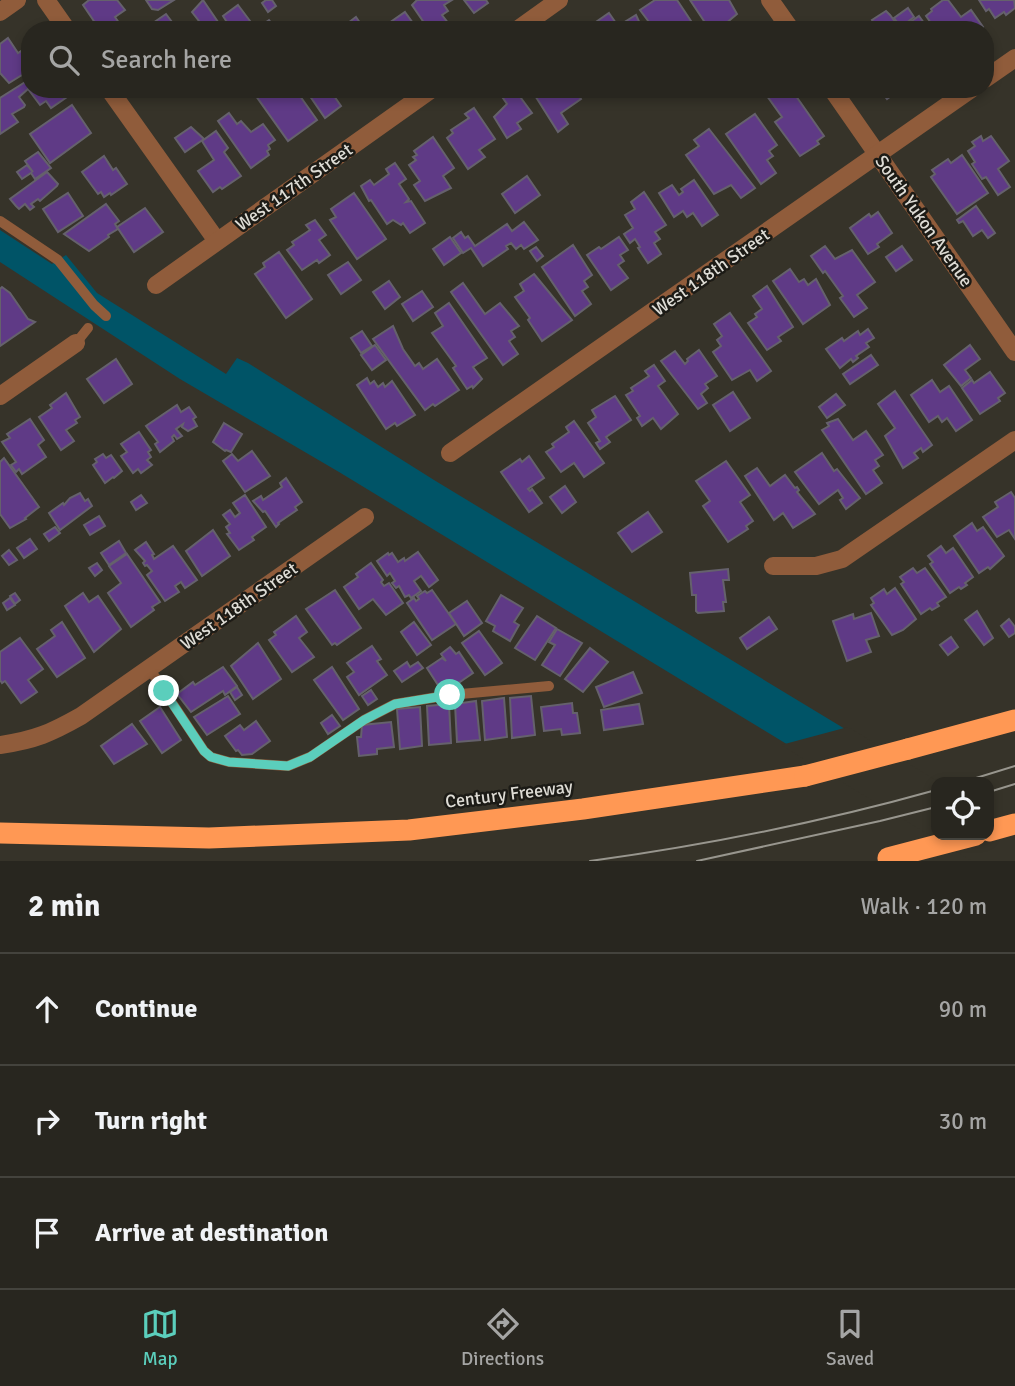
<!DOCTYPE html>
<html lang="en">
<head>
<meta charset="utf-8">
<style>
  body { margin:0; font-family:Signika,sans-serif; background:#34322c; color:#f1f3f6 }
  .controls { position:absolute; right:21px; bottom:21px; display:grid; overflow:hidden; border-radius:14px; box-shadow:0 4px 10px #0003 }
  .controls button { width:63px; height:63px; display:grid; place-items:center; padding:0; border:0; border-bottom:2px solid #44433d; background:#28261f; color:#f1f3f6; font:35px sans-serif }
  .stop { position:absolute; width:21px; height:21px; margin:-16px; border:5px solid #5bcebc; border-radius:50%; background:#fff }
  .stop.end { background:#5bcebc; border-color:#fff; box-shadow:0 2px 7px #0008 }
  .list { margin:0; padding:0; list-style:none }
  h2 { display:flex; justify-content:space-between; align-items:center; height:91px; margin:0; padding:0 28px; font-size:30px }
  h2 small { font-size:23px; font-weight:400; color:#a5a5a4 }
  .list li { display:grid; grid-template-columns:46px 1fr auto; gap:21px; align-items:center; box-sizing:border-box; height:112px; padding:0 28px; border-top:2px solid #44433d }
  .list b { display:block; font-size:26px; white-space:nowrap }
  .list em { font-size:23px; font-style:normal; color:#a5a5a4 }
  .icon { flex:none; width:38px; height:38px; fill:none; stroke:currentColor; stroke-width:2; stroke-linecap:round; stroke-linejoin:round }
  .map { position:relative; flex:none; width:1015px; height:861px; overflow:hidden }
  .search { position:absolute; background:#28261f; box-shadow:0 4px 10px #0003; left:21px; right:21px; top:21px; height:77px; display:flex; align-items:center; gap:18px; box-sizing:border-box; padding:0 24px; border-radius:28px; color:#a5a5a4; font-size:26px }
  .sheet { height:427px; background:#28261f }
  nav { display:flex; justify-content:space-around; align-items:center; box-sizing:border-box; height:98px; border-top:2px solid #44433d; background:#28261f; font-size:19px; color:#a5a5a4 }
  nav a { display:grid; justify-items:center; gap:4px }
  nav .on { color:#5bcebc }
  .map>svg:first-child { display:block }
  .water { fill:#005467 }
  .pier { fill:#363329 }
  .building { fill:#5f3a86; stroke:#65616c; stroke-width:2 }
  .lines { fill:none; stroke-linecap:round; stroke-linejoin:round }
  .lane { stroke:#905c3b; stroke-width:10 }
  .street { stroke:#905c3b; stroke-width:18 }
  .highway { stroke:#ff9854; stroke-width:21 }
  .tram { stroke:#98968e; stroke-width:2 }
  .highway-bridge { stroke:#ff9854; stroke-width:21 }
  .route { stroke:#5bcebc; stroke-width:9 }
  .labels { text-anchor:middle; stroke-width:5; stroke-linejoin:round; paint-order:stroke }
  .street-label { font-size:18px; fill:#dedcd5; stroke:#1c1b16 }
</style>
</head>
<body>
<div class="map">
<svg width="1015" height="861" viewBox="0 0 1015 861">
  <rect width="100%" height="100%" fill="#363329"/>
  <!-- water -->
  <path class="water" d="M0,230L52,264L66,255L97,293L226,374L237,358L248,363L434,480L936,784V835L1015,861H979L339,472L180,379L0,262Z"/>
  <!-- pier -->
  <path class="pier" d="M848,727L939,782H936V835H989L990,812L1015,826V861H972L781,745Z"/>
  <!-- building -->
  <g class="building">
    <path d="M89,0H117L125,10L115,17L124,30H100L83,5Z"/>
    <path d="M146,0H174L158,10L152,9Z"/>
    <path d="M203,0L218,22L206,30L192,12Z"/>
    <path d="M266,0H272L276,6L268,12L262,3Z"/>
    <path d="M417,0H452L444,5L448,11L442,15L452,28L429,30L412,5Z"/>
    <path d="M464,0H486L488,3L474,13Z"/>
    <path d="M655,0H677L697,30H655L640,10Z"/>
    <path d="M690,0H729L737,14L718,30H710Z"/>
    <path d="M943,0H948L961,17L971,10L983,27L980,30H936L926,16L932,11L931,9Z"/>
    <path d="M979,0H1014L1015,8L1006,15L1004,12L995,18L989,9L986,11Z"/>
    <path d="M238,5L250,21L237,30H232L223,16Z"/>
    <path d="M908,8L914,17L901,27L894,18Z"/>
    <path d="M886,11L890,15L901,30H879L872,20Z"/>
    <path d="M405,12L418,30H379Z"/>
    <path d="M609,13L618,26L636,15L643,30H597L593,24Z"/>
    <path d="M166,14L178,30H153L150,25Z"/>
    <path d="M919,16L929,30H910L906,25Z"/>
    <path d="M356,17L365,30H335L343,25L344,26Z"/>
    <path d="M269,20L276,29L274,30H265L262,25Z"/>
    <path d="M8,38L18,53L30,45V70L9,83L0,73V44Z"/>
    <path d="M30,79V89H61L67,97L51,108L46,101L40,105L28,89L19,97L25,105L24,107L12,114L18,122L0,134V98Z"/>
    <path d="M251,89H295L317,120L288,141Z"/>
    <path d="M305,89H337L332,93L341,106L325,118Z"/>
    <path d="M501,89H518L523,96L521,98L532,113L517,123L521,129L507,138L494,117L507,104L498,91Z"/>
    <path d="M540,89H574L581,99L561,113L568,124L558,132L534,94Z"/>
    <path d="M762,89H791L824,136L817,141L819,144L800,156L775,122L782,117Z"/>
    <path d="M871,89H900L887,99L881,91L875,95Z"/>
    <path d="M72,105L91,133L50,163L30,134Z"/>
    <path d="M474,108L495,139L479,150L485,157L468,169L447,138L453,133L451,130L469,118L465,114Z"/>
    <path d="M229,113L237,124L241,121L251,132L263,124L275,140L268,145L270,149L267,151L269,155L251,168L218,121Z"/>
    <path d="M755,114L777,145L769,151L773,156L767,160L776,173L761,184L726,134Z"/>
    <path d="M191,127L204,139L185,152L175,138Z"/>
    <path d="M709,129L755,188L741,198L731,185L714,194L686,155L699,146L694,140Z"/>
    <path d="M216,131L228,148L224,152L241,176L222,189L220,187L213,192L198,171L214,160L202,141Z"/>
    <path d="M981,136L983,141L991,136L1009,161L998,169L1010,187L998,195L986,177L982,179L972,164L975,162L968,151L975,146L972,142Z"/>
    <path d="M433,137L454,168L443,176L451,188L425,201L414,185L420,181L409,165L416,160L413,157L417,155L414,151Z"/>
    <path d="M38,152L51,168L35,179L31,173L22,179L17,172L27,165L33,172L25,161Z"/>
    <path d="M962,155L988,193L957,214L931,177L935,174L932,170L948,159L951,163Z"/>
    <path d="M104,156L113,170L116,168L127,184L111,195L110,193L104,197L101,192L98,194L82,172Z"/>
    <path d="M395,163L406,179L399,184L409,199L406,202L411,201L425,223L410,233L403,223L401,225L393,220L387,224L371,200L369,201L361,186L370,180L374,185L389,174L386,169Z"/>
    <path d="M47,172L58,184L57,186L40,201L38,199L31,204L34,207L30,210L25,204L19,209L16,206L10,199Z"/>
    <path d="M527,176L540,195L515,213L502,194Z"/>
    <path d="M694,180L718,215L702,226L693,213L687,217L683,211L674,217L659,193L672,185L679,195L683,192L681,189Z"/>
    <path d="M644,192L666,225L655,232L660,239L654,243L661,254L648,263L638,248L640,247L635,239L630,243L624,234L633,228L625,215L635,209L631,202Z"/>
    <path d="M68,193L83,216L58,232L43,209Z"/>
    <path d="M354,193L386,239L357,259L330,220L336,217L331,209Z"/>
    <path d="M106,204L119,221L115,224L118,229L108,235L109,237L89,251L64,234Z"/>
    <path d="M976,206L995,233L988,238L982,230L973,236L963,221L959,223L957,220Z"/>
    <path d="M145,208L163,232L134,252L117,227Z"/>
    <path d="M878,212L892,233L877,244L879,247L868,254L850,228L869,214L871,217Z"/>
    <path d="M315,220L326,235L319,240L330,255L319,263L317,260L302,270L287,250L294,245L292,242L310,230L306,225Z"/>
    <path d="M524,222L538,240L524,249L521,245L516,249L511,243L506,246L508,249L483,266L471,248L463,253L453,238L461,232L465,238L468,236L475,246L507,224L512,231Z"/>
    <path d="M450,237L461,253L444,265L433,249Z"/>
    <path d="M619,237L628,250L620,255L624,261L618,265L628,278L611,290L587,255L599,247L601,249Z"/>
    <path d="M573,245L592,275L584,281L588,287L582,291L591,304L575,316L542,267Z"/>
    <path d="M825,246L835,259L852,250L875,282L857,295L867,308L854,317L840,298L843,296L825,271L823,273L811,256Z"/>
    <path d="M902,246L912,260L896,271L886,257Z"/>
    <path d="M536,247L543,256L537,261L530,251Z"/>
    <path d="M279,252L312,299L286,318L255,274L265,267L263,263Z"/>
    <path d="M348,262L361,280L341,294L328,275Z"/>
    <path d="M790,269L799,282L804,279L808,285L816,279L830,305L803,324L773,281Z"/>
    <path d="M534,274L572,320L542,341L528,320L530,318L515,297L524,291L520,284Z"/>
    <path d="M389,281L400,297L385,309L373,292Z"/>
    <path d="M463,283L485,314L500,303L519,326L511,331L515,337L509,341L518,354L503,365L451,292Z"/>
    <path d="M767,286L793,327L778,337L781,341L767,350L748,323L757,317L755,314L762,309L753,296Z"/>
    <path d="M2,287L10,293L28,319L35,322L0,346V289Z"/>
    <path d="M422,291L433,307L413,321L402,304Z"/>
    <path d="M449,303L487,358L473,367L482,379L473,388L472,386L467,389L453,368L456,366L432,333L443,326L435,313Z"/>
    <path d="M730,313L771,371L757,381L750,370L732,380L713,352L721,346L717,340L722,336L714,324Z"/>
    <path d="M393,326L403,349L415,366L419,363L423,369L437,359L459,390L435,406L433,404L425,410L373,339Z"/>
    <path d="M868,329L874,338L866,343L869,347L856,356L858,358L853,362L851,359L840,368L826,349L842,338L844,341L858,331L860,335Z"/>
    <path d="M362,331L372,346L361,353L351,338Z"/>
    <path d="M375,345L386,360L372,370L361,355Z"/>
    <path d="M970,345L980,359L965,370L971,378L961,386L944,365Z"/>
    <path d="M699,350L717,376L705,384L708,388L701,394L707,403L698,409L661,361L675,351L685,364L688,361L687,359Z"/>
    <path d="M871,355L878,365L850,384L843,374Z"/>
    <path d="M116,359L132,384L104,403L87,379Z"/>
    <path d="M654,365L665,381L658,386L678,414L661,429L653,418L642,426L637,418L640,416L626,395L633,391L631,388L649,376L645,371Z"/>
    <path d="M990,372L1005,393L998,398L1000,401L980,414L962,388L972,380L974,383Z"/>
    <path d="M367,378L370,384L374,381L378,387L383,383L385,387L392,381L415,415L397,426L395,423L386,429L357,385Z"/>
    <path d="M932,380L940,392L949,386L972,420L956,431L947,418L942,422L938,416L929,422L911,395Z"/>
    <path d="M895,391L932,445L923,452L921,448L914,453L918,458L903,468L885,436L895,428L878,404Z"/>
    <path d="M733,392L750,418L730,431L713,405Z"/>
    <path d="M66,393L80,417L75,420L77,423L66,430L74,441L61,450L39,417L52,408L50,405Z"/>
    <path d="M836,394L845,405L827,418L819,407Z"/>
    <path d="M615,396L631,420L606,437L610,442L600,449L596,443L600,441L588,423L596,417L592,410Z"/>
    <path d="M177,405L181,412L189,407L196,417L193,419L197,426L188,431L182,427L183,424L176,429L182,436L177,439L174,435L172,437L174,441L160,452L155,444L158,442L146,426Z"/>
    <path d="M30,419L44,440L38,445L46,457L22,474L19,469L16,472L11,465L16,462L2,442L10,438L7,434Z"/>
    <path d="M838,419L853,440L866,431L883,455L875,460L879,466L873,470L882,483L866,494L822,430L829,426L827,423Z"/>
    <path d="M574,421L604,463L584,477L574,463L561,472L546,452L554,447L552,444L569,432L566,427Z"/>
    <path d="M224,423L242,434L231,452L226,450L225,451L213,442Z"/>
    <path d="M139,432L151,450L148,452L151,457L147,460L152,465L141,473L138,469L133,473L121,456L127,452L121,444Z"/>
    <path d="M252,451L270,476L245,492L223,461L232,454L238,461Z"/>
    <path d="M822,453L834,471L837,469L860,498L846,509L840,500L843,498L838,490L819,504L795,472Z"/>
    <path d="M103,454L106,458L111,455L122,471L114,478L113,477L105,483L93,465L97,462L95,459Z"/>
    <path d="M529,456L544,478L528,489L530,491L532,489L542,503L529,512L501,472L520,459L522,462Z"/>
    <path d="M4,458L39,507L25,518L26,519L10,528L0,514V462Z"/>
    <path d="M726,461L750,495L740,502L753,521L746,526L748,529L728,542L703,506L710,501L696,481Z"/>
    <path d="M757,468L770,486L785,475L795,488L797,487L799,490L797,492L815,514L793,528L783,513L774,520L745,476Z"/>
    <path d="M286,478L302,502L295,507L297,510L278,523L279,524L276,527L265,511L263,512L253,501L261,496L263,500L282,487L280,483Z"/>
    <path d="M565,486L576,502L562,513L550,497Z"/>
    <path d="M1011,492L1015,498V539L1009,530L997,537L983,517L998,507L995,502Z"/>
    <path d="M80,493L85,501L88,499L92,506L60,530L49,513L63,503L64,505L70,498Z"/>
    <path d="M141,495L147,503L136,510L131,502Z"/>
    <path d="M245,495L266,527L252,537L254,540L239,550L227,534L230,533L226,527L230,524L223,515L230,510L235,517L240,513L233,503Z"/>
    <path d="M648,512L662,532L632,552L618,533Z"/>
    <path d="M99,516L105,526L90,535L84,525Z"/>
    <path d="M972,523L977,531L983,527L1004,556L990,569L988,567L979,573L954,536Z"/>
    <path d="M55,527L60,533L49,541L44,534Z"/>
    <path d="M213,530L230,556L202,576L186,551Z"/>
    <path d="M30,539L37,549L24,558L17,548Z"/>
    <path d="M119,541L126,553L109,565L101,553Z"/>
    <path d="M146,542L154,554L152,555L154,559L173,546L197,580L185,588L181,582L175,586L179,592L165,601L147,575L152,571L147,565L145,566L143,563L145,561L135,550Z"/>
    <path d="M941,546L946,553L953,548L973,577L965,583L967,585L961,589L959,587L950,593L930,564L933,562L928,556Z"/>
    <path d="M9,550L17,560L9,565L2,556Z"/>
    <path d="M418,552L438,580L429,587L421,576L414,581L421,591L411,598L409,595L405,597L399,586L396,588L392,583L395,581L390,573L387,576L377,561L388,553L389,555L392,553L398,562L404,558L405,561Z"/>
    <path d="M127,554L160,602L152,607L154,610L131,627L108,593L121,583L109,566Z"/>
    <path d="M97,563L102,570L95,576L89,568Z"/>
    <path d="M371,563L383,580L381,582L384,586L389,583L403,603L386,615L373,599L359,609L344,587L358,577L356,574Z"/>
    <path d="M913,568L917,573L925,568L946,597L937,603L939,606L932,610L930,608L921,614L901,584L904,582L900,577Z"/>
    <path d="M728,569L729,580H723L726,602H723L724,611L698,613L696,611V595H692L690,573Z"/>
    <path d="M895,588L916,619L903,630L892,635L871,605L874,603L871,598L884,589L887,594Z"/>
    <path d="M335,590L361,628L337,645L335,643L332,645L306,609Z"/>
    <path d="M432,590L456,624L432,640L407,603L414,598L416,601L419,599L417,596L425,591L427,593Z"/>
    <path d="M15,593L20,600L15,604L10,596Z"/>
    <path d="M83,593L89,602L98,596L121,629L94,652L65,606Z"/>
    <path d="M501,595L523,608L514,622L519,625L510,641L493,631L495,626L486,621Z"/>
    <path d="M10,598L15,605L7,610L3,603Z"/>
    <path d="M467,601L482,623L464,636L449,613Z"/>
    <path d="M977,611L993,638L984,645L965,620Z"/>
    <path d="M871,613L879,636L866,640L871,652L847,661L833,621L853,614L854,619Z"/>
    <path d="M296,616L307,632L299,638L314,657L292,672L269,640L276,635L274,632Z"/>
    <path d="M537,616L556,628L535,660L515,648Z"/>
    <path d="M769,617L777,629L747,649L740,638Z"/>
    <path d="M1009,619L1015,627V633L1009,637L1001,626Z"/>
    <path d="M62,622L85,658L57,677L37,649L55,636L51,630Z"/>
    <path d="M414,622L431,645L417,655L401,632Z"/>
    <path d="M557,629L582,643L560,676L542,665L555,645L549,642Z"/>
    <path d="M479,631L502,663L485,675L462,643Z"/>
    <path d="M951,637L958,647L948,655L940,645Z"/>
    <path d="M20,638L43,669L28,680L37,692L21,703L5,681L2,683L0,680V652Z"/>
    <path d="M258,643L281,679L253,699L231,666Z"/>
    <path d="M372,646L381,659L377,661L387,675L359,695L347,677L354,672L347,663Z"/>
    <path d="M450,647L456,654L459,652L473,673L454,686L444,688L441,683L438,685L427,668L442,658L446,661L441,654Z"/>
    <path d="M590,648L608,662L583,692L565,679Z"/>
    <path d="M407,662L410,667L418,662L423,668L402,682L394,671Z"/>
    <path d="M223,667L237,686L225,695L223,691L191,712L177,694L193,682L195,685Z"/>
    <path d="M332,667L359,709L343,720L314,680Z"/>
    <path d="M633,672L642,693L604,707L596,687Z"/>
    <path d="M237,687L242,695L235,700L230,692Z"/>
    <path d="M371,690L377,699L368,705L362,696Z"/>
    <path d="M228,696L240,714L207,735L194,717Z"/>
    <path d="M531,696L535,735L512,738L510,698Z"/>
    <path d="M504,698L507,737L485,740L482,701Z"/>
    <path d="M476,701L480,740L457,742L455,704Z"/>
    <path d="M572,703L573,713H577L580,733L562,735L561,729L544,731L541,707Z"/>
    <path d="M449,704L451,743L429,745L427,706Z"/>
    <path d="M639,704L643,724L604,730L601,710Z"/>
    <path d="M160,707L181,740L162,753L140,721Z"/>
    <path d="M420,707L422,746L400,749L397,709Z"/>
    <path d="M332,715L340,726L328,734L321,723Z"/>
    <path d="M256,721L270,741L252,754L242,755L238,750L236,751L225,736L240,725L244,730Z"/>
    <path d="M391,722L394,747L377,749V754L359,756L357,737H361L362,725Z"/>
    <path d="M132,724L147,744L114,764L101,746Z"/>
  </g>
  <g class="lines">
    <!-- lane -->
    <g class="lane">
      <path d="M0,221L58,260L94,305L106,316"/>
      <path d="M76,343L88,328"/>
      <path d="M149,668L204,751L211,757L229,762L288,766L310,757L364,720L395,704L450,695L549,686"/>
    </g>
    <!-- street -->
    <g class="street">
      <path d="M46,0L67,30"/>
      <path d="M770,0L791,30"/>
      <path d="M0,12L17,0"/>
      <path d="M517,30L559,0"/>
      <path d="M985,79L1015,58"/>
      <path d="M109,89L217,241"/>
      <path d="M832,89L1015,352"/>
      <path d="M156,285L432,89"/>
      <path d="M0,396L76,343"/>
      <path d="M450,453L971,89"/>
      <path d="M773,566H816L842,559L1015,440"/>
      <path d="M0,745C35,740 51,733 81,716L365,517"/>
    </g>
    <!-- highway -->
    <g class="highway">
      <path d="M908,749L1015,720"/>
      <path d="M989,831L1015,824"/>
      <path d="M0,833L209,838L409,830L583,809L805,776"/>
    </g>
    <!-- tram -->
    <g class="tram">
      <path d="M963,782L1015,766"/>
      <path d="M989,792L1015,784"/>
      <path d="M590,861C707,845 822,822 936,790"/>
      <path d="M697,861L880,821L936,807"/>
    </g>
    <!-- highway-bridge -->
    <g class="highway-bridge">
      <path d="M805,776L908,749"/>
      <path d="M888,858L976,835"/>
    </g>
  </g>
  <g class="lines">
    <!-- route -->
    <path class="route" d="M164,691L204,751L211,757L229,762L288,766L310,757L364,720L395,704L450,695"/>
  </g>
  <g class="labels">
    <!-- street labels -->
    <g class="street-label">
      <text transform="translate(294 187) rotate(-35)" y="6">West 117th Street</text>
      <text transform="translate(924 221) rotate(55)" y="6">South Yukon Avenue</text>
      <text transform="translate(711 272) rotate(-35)" y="6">West 118th Street</text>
      <text transform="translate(239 606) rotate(-35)" y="6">West 118th Street</text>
      <text transform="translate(509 794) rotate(-7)" y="6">Century Freeway</text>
    </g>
  </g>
</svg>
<div class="controls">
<button><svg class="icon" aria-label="locate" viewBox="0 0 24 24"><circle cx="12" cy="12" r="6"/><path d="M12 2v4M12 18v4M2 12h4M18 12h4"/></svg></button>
</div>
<div class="stop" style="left:450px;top:695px"></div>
<div class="stop end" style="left:164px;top:691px"></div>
<div class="search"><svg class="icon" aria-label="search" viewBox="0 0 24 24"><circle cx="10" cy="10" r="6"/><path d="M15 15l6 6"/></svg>Search here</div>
</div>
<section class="sheet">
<h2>2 min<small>Walk · 120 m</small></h2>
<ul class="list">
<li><svg class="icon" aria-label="ahead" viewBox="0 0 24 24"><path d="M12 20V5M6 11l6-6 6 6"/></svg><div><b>Continue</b></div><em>90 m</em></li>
<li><svg class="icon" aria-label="right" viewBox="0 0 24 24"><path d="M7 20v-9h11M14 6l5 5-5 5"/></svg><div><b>Turn right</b></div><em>30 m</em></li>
<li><svg class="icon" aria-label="arrive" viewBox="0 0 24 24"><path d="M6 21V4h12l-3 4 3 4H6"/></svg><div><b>Arrive at destination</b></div></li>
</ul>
</section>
<nav>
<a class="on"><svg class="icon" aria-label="map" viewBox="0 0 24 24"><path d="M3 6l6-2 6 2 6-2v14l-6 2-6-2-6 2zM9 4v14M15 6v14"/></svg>Map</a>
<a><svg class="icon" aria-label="directions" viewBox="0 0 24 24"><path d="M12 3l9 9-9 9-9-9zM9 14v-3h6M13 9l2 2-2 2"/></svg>Directions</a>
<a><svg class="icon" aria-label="saved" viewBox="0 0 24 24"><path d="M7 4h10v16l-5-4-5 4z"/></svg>Saved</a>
</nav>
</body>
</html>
